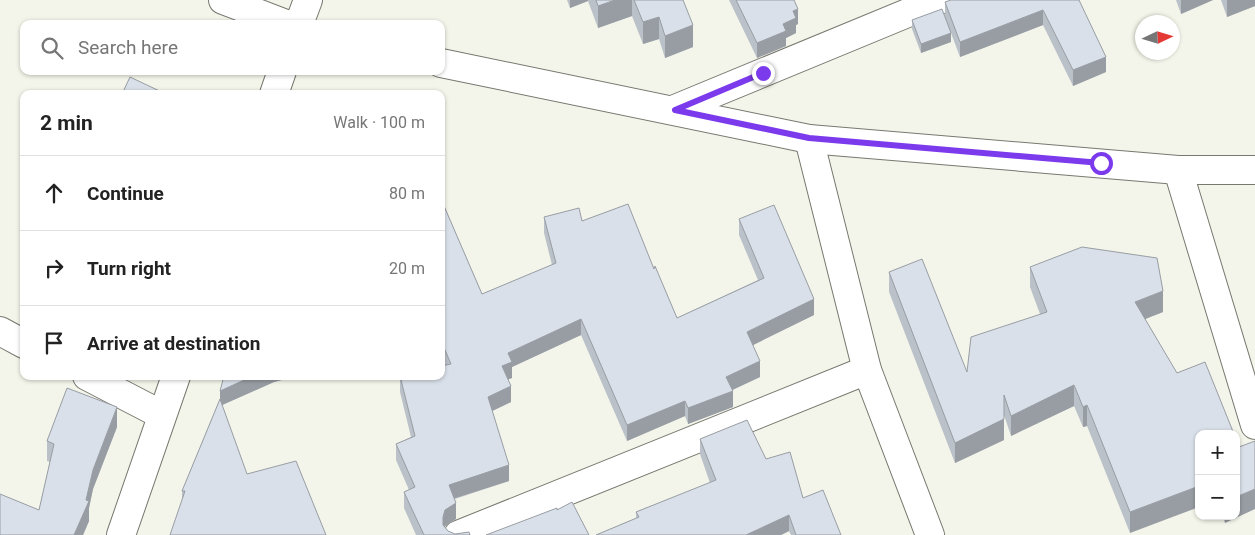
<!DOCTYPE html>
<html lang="en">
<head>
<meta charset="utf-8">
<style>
  body { margin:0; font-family:Roboto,sans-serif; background:#f2f2f2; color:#222 }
  .controls { position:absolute; right:15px; bottom:15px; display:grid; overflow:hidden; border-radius:10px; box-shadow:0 1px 4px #0004 }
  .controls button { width:45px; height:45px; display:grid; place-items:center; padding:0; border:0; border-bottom:1px solid #e0e0e0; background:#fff; color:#222; font:25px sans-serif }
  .compass { position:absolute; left:1135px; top:15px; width:45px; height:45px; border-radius:50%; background:#fff; box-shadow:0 1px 4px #0004; rotate:86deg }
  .stop { position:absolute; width:15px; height:15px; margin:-11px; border:4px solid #7c3aed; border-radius:50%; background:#fff }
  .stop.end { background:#7c3aed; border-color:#fff; box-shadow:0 1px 5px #0008 }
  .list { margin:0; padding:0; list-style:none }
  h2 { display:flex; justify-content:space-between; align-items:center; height:65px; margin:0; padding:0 20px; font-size:21px }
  h2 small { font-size:16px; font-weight:400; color:#767676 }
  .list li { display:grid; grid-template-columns:32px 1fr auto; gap:15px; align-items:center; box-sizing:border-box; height:75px; padding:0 20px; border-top:1px solid #e0e0e0 }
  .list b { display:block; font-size:19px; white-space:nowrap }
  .list em { font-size:16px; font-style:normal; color:#767676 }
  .icon { flex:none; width:28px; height:28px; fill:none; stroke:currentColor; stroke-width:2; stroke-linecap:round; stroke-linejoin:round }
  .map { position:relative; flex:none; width:1255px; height:535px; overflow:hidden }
  .search { position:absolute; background:#fff; box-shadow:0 1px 4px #0004; left:20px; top:20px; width:425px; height:55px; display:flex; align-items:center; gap:12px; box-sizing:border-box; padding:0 18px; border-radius:10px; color:#767676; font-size:19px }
  .panel { position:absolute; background:#fff; box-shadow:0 1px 4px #0004; left:20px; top:90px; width:425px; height:290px; border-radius:10px }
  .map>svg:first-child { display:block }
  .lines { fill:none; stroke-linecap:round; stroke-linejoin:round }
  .minor-casing { stroke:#77786f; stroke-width:30 }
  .minor { stroke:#fff; stroke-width:28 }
  .wall { fill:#bbc1c8 }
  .shaded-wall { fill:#989da3 }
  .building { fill:#d9e0e9; stroke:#989da3 }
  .route { stroke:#7c3aed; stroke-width:6 }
</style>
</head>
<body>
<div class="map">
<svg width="1255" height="535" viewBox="0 0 1255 535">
  <rect width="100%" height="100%" fill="#f3f5ea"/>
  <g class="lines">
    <defs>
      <g id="minor">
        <path d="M223,0L286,24"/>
        <path d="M299,24L308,0"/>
        <path d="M441,63L809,139L1178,170H1255"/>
        <path d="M274,94L282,71"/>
        <path d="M675,109L939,0"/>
        <path d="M809,139L867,370L930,535"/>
        <path d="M1178,170L1255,425"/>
        <path d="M0,331L24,344"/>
        <path d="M87,376L162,415"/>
        <path d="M121,535L176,376"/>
        <path d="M458,535L867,370"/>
      </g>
    </defs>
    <!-- minor casing -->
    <use href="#minor" class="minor-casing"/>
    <!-- minor -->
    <use href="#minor" class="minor"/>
  </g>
  <!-- wall -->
  <g class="wall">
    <path d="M567,0H683L693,47L665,58L659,39L643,44L632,16L598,28L588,1L570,8Z"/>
    <path d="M729,0H794L798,24L796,25V33L786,38V46L757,58Z"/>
    <path d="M1079,0L1106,72L1073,86L1043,25L960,57L945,17V2Z"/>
    <path d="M1176,0H1213L1181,14Z"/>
    <path d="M1221,0H1255V6L1227,17Z"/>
    <path d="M912,20L951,42L921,53L912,29Z"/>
    <path d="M441,199L482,294L552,265L544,233V217L582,221L654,269L677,318L758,280L739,235V219L814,315L753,345L760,377L732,390L733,407L688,424L685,416L627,441L581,335L512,367V378L508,379L511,402L492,411L509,481L455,499L456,519L445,526V527L448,531L455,534L470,535H416L404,508V492L409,490L396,460V444L411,437L400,392V376L445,365L441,357Z"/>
    <path d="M1030,267L1163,312L1145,319L1130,533L1087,426L1083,427L1074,406L1011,436L1004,415V440L955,463L889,292V272L967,372L1040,314L1030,287Z"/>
    <path d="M224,376H297L274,382L222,405L182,501V491L220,399Z"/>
    <path d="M117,427L93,489L89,508V521L83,535H0L39,510L50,462L47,461V441Z"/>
    <path d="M700,439L766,459L803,498L841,535H791L789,531L781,535H596L636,518V512L710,483L700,454Z"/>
    <path d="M1222,516H1236L1225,523Z"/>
  </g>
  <!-- shaded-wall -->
  <g class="shaded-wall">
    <path d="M570,0H588V1L570,8Z"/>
    <path d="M615,0H632V16L598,28V6Z"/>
    <path d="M1181,0H1213L1181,14Z"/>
    <path d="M1227,0H1255V6L1227,17Z"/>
    <path d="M798,9V24L796,25V33L786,38V46L757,58V43L783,24L793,11Z"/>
    <path d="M1043,10V25L960,57V42Z"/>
    <path d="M659,17V39L643,44V22Z"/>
    <path d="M693,25V47L665,58V36Z"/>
    <path d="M951,33V42L921,53V44Z"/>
    <path d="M1106,57V72L1073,86V70Z"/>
    <path d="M1163,291V312L1135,323V302Z"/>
    <path d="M814,299V315L747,348V332Z"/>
    <path d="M581,319V335L512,367V378L502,382V366L508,353Z"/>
    <path d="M760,361V377L726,393V377Z"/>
    <path d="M253,376H297L274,382L220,406V391Z"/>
    <path d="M1074,385V406L1011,436V416Z"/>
    <path d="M511,386V402L488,413V397Z"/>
    <path d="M733,391V407L688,424V408Z"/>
    <path d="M1004,395V440L955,463V443Z"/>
    <path d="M685,401V416L627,441V425Z"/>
    <path d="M1087,405V426L1083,427V407Z"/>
    <path d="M117,407V427L93,489L89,508V521L83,535H74L93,470Z"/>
    <path d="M509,465V481L449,500V485Z"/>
    <path d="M1199,486V507L1130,533V512Z"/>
    <path d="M1255,489V509L1225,523V516H1236V497Z"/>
    <path d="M456,503V519L445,526L443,533V517L445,510Z"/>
    <path d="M789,515V531L781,535H746Z"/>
  </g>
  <!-- building -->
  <g class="building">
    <path d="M596,0H615L598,6Z"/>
    <path d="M634,0H683L693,25L665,36L659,17L643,22Z"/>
    <path d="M736,0H794L798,9L793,11L796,18L783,24L786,31L757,43Z"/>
    <path d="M951,0H1079L1106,57L1073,70L1043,10L960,42L945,2Z"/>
    <path d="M942,9L951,33L921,44L912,20Z"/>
    <path d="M130,77L166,94H122Z"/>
    <path d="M441,199L482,294L556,263L544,217L579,208L582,221L628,204L654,269L655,266L677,318L764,278L739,219L774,205L814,299L747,332L760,361L726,377L733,391L688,408L685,401L627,425L581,319L508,353L512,362L502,366L511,386L488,397L509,465L449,485L456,503L445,510L443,517V525L448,531L455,534L469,532L470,535H424L404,492L415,487L396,444L415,436L400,376H441V366L451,364L441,341Z"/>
    <path d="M1082,247L1157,258L1163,291L1135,302L1177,373L1205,362L1234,434H1199V486L1130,512L1087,405L1083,407L1074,385L1011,416L1004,395V419L955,443L889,272L922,259L967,372L971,337L1047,312L1030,267Z"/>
    <path d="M224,376H253L220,391Z"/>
    <path d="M67,388L117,407L93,470L86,500L89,501L74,535H0V494L39,510L54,444L47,441Z"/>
    <path d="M220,399L247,474L296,461L326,535H170L185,491H182Z"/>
    <path d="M747,420L766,459L790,452L803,498L823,490L841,535H796L789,515L746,535H596L639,517L636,512L716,480L700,439Z"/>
    <path d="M1236,439L1239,447L1255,441V489L1236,497Z"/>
    <path d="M572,502L589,535H486L557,508V510Z"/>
  </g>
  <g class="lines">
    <!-- route -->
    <path class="route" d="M763,73L675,110L809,138L1101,163"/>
  </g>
</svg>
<div class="controls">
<button>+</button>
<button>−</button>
</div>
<svg class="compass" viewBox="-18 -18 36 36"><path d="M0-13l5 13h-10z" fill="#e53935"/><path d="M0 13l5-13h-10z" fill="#767676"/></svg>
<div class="stop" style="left:1101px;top:163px"></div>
<div class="stop end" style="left:763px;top:73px"></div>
<div class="search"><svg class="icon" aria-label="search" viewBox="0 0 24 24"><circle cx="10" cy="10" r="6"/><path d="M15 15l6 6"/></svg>Search here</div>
<section class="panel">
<h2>2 min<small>Walk · 100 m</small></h2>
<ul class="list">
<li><svg class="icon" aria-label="ahead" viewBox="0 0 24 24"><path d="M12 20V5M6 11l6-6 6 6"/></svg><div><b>Continue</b></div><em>80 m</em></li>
<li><svg class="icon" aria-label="right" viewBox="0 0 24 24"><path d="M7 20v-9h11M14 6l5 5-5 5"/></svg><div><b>Turn right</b></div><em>20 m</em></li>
<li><svg class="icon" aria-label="arrive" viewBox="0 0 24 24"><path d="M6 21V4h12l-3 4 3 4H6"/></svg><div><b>Arrive at destination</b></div></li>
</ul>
</section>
</div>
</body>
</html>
